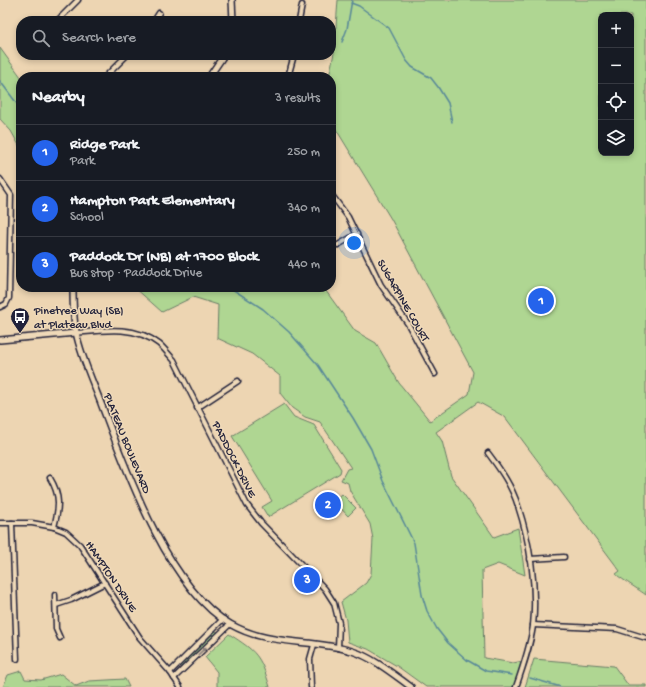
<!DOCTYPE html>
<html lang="en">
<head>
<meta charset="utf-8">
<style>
  body { margin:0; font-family:"Gochi Hand",sans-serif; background:#20242c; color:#f1f3f6 }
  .controls { position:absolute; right:12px; top:12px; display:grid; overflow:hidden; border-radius:8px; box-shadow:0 2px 6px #0003 }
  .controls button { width:36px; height:36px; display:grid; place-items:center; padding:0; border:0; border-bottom:1px solid #363941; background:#171b24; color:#f1f3f6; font:20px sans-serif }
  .you { position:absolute; left:354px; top:243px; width:14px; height:14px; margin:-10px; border:3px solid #fff; border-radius:50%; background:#1a73e8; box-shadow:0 0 0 6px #1a73e833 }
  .badge { display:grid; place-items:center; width:26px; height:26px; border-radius:50%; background:#2563eb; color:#fff; font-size:13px; font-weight:700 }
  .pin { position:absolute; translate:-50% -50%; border:2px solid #fff; box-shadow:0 1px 4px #0006 }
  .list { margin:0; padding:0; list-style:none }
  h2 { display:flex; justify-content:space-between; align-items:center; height:52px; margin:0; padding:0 16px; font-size:17px }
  h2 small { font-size:13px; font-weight:400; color:#9ea1a6 }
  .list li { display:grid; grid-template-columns:26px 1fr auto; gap:12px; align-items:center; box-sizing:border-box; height:56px; padding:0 16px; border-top:1px solid #363941 }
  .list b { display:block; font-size:15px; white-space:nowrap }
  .list p { margin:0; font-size:13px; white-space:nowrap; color:#9ea1a6 }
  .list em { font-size:13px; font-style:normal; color:#9ea1a6 }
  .icon { flex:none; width:22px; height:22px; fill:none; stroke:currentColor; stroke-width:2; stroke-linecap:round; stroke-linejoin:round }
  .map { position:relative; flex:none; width:646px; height:687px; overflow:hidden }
  .search { position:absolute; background:#171b24; box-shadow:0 2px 6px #0003; left:16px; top:16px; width:320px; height:44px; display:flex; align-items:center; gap:10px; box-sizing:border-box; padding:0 14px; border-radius:16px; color:#9ea1a6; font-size:15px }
  .panel { position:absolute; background:#171b24; box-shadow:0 2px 6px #0003; left:16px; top:72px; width:320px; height:220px; border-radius:16px }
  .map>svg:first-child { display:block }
  .green { fill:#afd692; stroke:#687c66; fill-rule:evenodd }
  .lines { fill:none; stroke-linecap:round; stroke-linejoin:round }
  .stream { stroke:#588898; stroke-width:1.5 }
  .minor-casing { stroke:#22223b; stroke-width:7 }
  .tertiary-casing { stroke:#22223b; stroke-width:8 }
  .minor { stroke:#efd9b8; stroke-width:4 }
  .tertiary { stroke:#efd9b8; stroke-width:5 }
  .oneway { fill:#887e7a }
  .labels { text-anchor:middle; stroke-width:3; stroke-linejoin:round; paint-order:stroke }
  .street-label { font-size:12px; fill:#22223b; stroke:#efd9b8 }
  .poi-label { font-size:12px; fill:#22223b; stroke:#efd9b8; text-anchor:start }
</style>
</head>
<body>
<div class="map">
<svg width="646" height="687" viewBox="0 0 646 687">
  <rect width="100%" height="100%" fill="#edd5b2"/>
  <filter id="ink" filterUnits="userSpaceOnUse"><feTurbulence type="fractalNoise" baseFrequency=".025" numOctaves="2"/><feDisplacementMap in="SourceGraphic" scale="8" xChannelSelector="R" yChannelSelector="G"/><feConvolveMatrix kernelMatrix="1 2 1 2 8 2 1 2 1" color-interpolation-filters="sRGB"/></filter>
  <g filter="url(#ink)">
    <!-- green -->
    <g class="green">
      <path d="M338,0H646V595C641,591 618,577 616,574L620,571L505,417L478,402L436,432L442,441L451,476L494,537L518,528L525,575L498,564L482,570L484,658L513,663L523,661L514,687H426L397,666L368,649L348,642L346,620L341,602L366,583L371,574L373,539L370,524L350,491L348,483L341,480L347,469L351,468L320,422L305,417L292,408L280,393V376L252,354L217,338L218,305L193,297L162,312L134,287H323L355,331L376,343L399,383L430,421L469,394L473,372L391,219L331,121V77H329L334,53ZM601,15H631V153H601Z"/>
      <path d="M0,48L21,77V149L11,131L0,119Z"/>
      <path d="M284,404L294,417L314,425L341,469L340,473L268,517L262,507L272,501L232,436Z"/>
      <path d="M342,494L356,508L348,516L334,501Z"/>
      <path d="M216,631L219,633L182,669L179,666Z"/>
      <path d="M229,634C257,652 260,655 270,687H217V672L205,657Z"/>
      <path d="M534,659L614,666L628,685H646V687H525Z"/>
      <path d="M21,671L25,679L41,680L61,674L76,686L89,681L125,679L129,687H3L8,675Z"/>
    </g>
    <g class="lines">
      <!-- stream -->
      <g class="stream">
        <path d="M351,3L359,6L389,28L406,60L412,67L431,78L438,87L448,103L452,122"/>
        <path d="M342,42L347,29L352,0"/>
        <path d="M0,81L21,109"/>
        <path d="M229,287L263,309L289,332L318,365L353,418L371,449L383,481L414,543L422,595L427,611L437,629L448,643L467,660L486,671L512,675"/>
        <path d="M530,678L561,687"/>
      </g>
      <defs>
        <g id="minor">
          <path d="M57,21L78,0"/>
          <path d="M154,21L159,13"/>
          <path d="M299,21L302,5"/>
          <path d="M105,77L127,55"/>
          <path d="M288,77L294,55"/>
          <path d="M0,179L11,195L9,298L6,304L0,307"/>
          <path d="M331,194L348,217L381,285L408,324L435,374"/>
          <path d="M338,245L357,234"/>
          <path d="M76,333C104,330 135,325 159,344C165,349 169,355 174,360L247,505L261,523L325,589L334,603L339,623L338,648"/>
          <path d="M197,408L238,381"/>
          <path d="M488,453C500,469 512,486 518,506C530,542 537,587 533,626C530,647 523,667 516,687"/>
          <path d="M50,478C61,496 59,508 54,527"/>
          <path d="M0,523H32L54,527L66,532L80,545L140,638L170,672L180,687"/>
          <path d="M12,523L17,659"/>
          <path d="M530,559L564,557"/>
          <path d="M55,595L56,629L60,638"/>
          <path d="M56,605L71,600L105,583"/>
          <path d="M533,625L617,629L646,638"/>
          <path d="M170,672L223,619"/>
          <path d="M174,678L230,624"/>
          <path d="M311,687L310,659L314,645"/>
        </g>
        <g id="tertiary">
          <path d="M232,0L233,21"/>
          <path d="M209,77L224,55"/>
          <path d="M73,287C73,302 73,317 76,332C81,357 93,382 102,406C126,470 168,588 230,624C270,647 310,638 352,651C374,658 393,674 411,687"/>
          <path d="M0,340L76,333"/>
        </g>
      </defs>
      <!-- minor casing -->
      <use href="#minor" class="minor-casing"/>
      <!-- tertiary casing -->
      <use href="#tertiary" class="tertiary-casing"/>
      <!-- minor -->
      <use href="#minor" class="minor"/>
      <!-- tertiary -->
      <use href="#tertiary" class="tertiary"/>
    </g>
    <!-- one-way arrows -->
    <defs><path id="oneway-solid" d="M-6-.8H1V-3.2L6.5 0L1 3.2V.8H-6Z"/></defs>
    <use class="oneway" href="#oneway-solid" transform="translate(202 651) rotate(-44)"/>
  </g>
  <!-- icons -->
  <defs>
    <symbol id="bus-pin" viewBox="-11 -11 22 30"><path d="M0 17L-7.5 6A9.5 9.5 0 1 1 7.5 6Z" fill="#22223b" stroke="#efd9b8"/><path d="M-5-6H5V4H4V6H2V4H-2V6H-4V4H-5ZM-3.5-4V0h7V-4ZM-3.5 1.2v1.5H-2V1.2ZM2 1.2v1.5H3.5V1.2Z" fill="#fff"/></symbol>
  </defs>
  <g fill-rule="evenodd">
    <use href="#bus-pin" x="9" y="306" width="22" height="30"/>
  </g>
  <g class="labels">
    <!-- street labels -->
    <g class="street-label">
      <text transform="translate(404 300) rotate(60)" y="4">SUGARPINE COURT</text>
      <text transform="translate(128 443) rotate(68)" y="4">PLATEAU BOULEVARD</text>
      <text transform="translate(235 459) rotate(63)" y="4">PADDOCK DRIVE</text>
      <text transform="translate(112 576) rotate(56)" y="4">HAMPTON DRIVE</text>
    </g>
    <!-- poi labels -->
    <g class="poi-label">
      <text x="34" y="314">Pinetree Way (SB)<tspan x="34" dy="14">at Plateau Blvd</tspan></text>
    </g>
  </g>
</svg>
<div class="controls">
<button>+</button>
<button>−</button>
<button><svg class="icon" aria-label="locate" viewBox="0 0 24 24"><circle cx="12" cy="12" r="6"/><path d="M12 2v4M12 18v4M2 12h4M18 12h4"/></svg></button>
<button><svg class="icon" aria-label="layers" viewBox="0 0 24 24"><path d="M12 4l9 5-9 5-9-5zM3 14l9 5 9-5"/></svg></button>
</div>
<div class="you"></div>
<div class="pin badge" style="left:541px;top:301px">1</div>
<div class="pin badge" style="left:328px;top:505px">2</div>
<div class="pin badge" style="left:307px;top:580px">3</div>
<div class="search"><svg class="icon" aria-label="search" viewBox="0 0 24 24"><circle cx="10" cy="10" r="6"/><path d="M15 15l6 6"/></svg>Search here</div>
<section class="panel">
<h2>Nearby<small>3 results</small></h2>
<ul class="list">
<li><span class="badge">1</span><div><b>Ridge Park</b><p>Park</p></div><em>250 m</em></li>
<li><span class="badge">2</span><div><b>Hampton Park Elementary</b><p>School</p></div><em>340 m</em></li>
<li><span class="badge">3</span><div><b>Paddock Dr (NB) at 1700 Block</b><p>Bus stop · Paddock Drive</p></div><em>440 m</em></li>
</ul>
</section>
</div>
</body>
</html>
